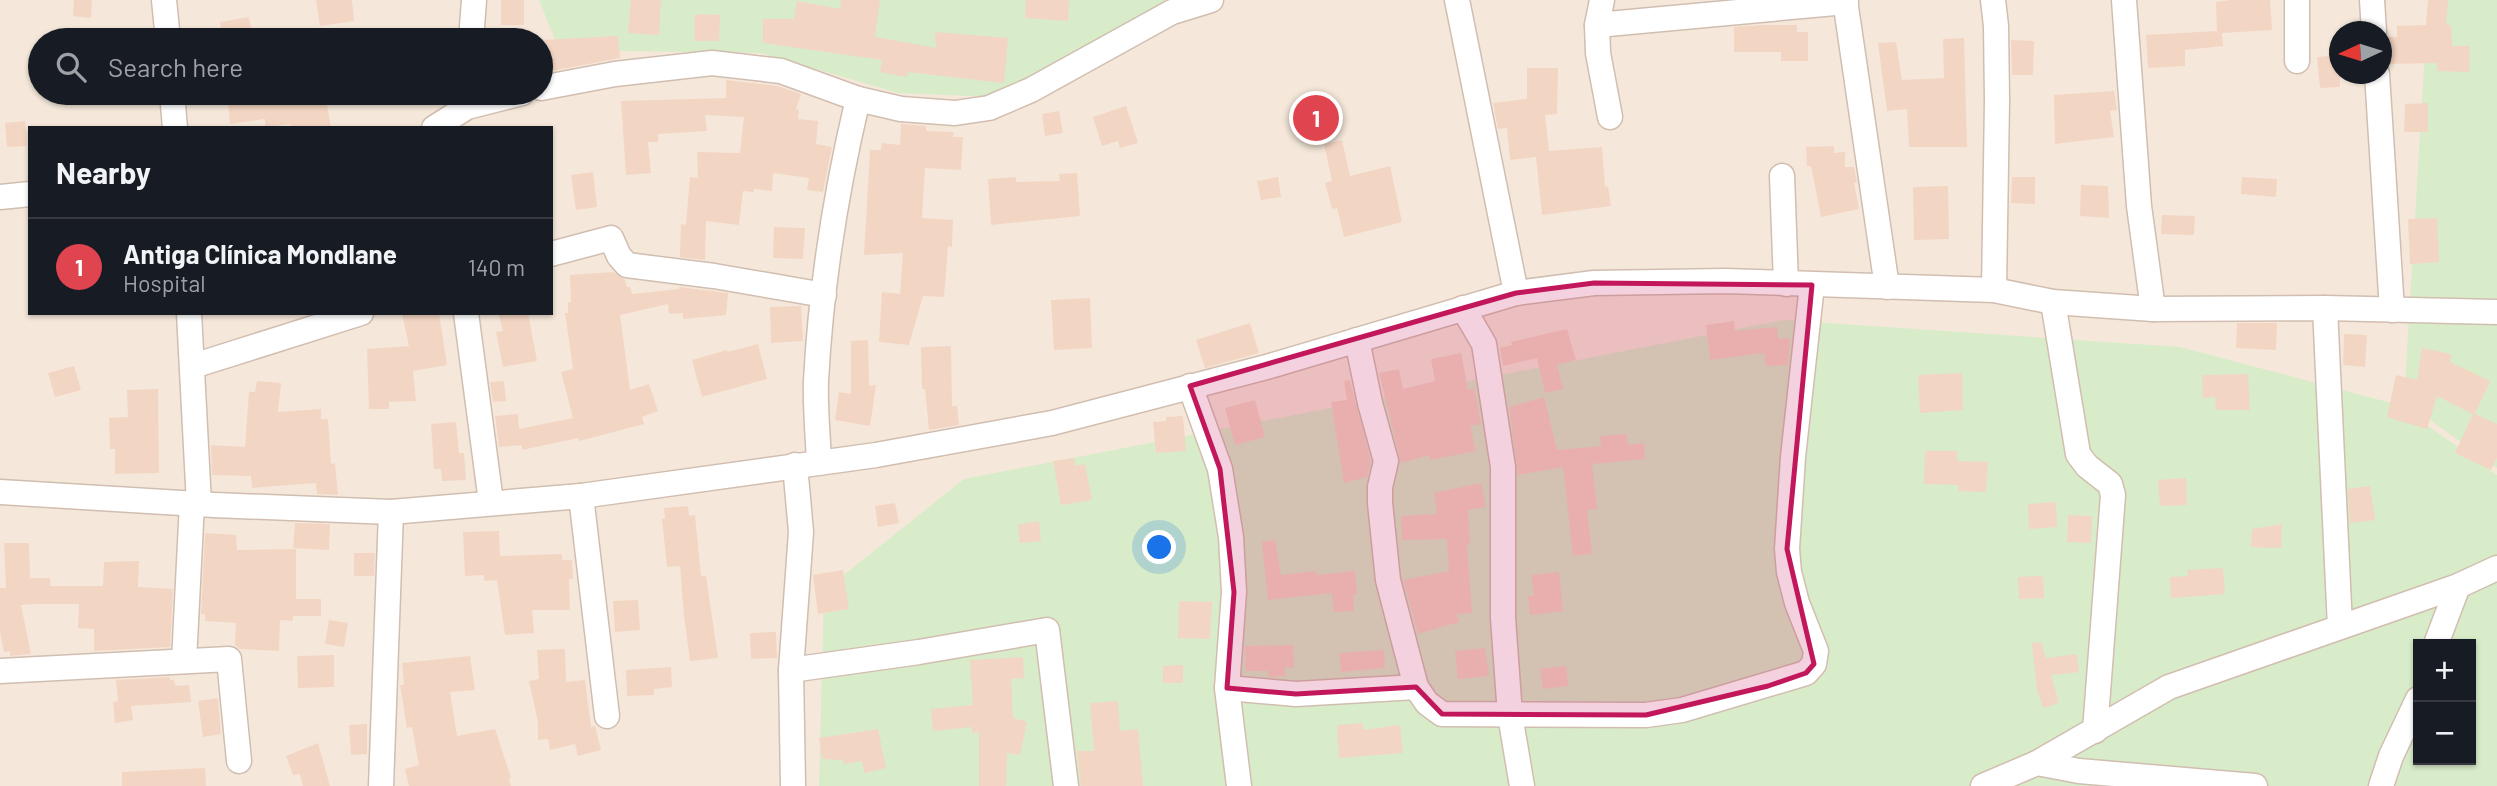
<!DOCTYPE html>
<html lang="en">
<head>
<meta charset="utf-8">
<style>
  body { margin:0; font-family:Barlow,sans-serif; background:#20242c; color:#f1f3f6 }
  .controls { position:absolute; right:21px; bottom:21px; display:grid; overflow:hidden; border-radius:0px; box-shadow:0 2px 5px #0004 }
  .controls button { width:63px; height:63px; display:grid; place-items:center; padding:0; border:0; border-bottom:2px solid #363941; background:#171b24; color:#f1f3f6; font:35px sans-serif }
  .compass { position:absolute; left:2329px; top:21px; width:63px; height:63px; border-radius:50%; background:#171b24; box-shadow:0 2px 5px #0004; rotate:266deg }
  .you { position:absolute; left:1160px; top:548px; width:24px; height:24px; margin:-18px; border:5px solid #fff; border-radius:50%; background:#1a73e8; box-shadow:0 0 0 10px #1a73e833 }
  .badge { display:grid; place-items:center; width:46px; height:46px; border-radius:50%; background:#e76f51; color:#fff; font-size:23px; font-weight:700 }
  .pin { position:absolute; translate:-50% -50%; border:4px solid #fff; box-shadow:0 2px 7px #0006 }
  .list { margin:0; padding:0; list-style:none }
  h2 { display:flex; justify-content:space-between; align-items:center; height:91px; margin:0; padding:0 28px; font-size:30px }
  h2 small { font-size:23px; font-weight:400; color:#9ea1a6 }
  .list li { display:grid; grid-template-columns:46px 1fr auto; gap:21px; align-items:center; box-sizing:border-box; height:98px; padding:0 28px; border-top:2px solid #363941 }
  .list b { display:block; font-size:26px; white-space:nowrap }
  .list p { margin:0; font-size:23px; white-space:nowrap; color:#9ea1a6 }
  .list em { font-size:23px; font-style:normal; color:#9ea1a6 }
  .icon { flex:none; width:38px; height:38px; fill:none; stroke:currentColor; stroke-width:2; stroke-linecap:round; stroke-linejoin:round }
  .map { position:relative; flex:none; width:2497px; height:786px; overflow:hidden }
  .search { position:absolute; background:#171b24; box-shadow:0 2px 5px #0004; left:28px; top:28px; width:525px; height:77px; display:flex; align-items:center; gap:18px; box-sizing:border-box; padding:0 24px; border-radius:38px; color:#9ea1a6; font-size:26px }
  .panel { position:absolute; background:#171b24; box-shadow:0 2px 5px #0004; left:28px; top:126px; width:525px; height:189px; border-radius:0px }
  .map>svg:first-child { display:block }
  .residential { fill:#f5e8da; fill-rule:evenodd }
  .green { fill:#d8ecc9; fill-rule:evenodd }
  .building { fill:#f3d5c3 }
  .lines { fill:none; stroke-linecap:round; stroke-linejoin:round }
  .minor-casing { stroke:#d1beb0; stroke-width:27 }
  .minor { stroke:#fff; stroke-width:24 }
  .marked { fill:#c2185b; fill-opacity:0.2; stroke:#c2185b; stroke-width:5; stroke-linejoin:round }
</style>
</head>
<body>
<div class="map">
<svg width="2497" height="786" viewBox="0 0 2497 786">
  <rect width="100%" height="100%" fill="#fdf6ec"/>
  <!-- residential -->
  <path class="residential" d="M0,0H2497V786H0ZM2340,32H2382V74H2340ZM40,40H541V93H40ZM30,128H551V313H30ZM2418,644H2471V760H2418Z"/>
  <!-- green -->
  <g class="green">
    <path d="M539,0H1174L993,97L898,93L761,53L559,50Z"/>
    <path d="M2428,0H2497V468L2404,401Z"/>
    <path d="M1784,320L2180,347L2399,405L2497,475V786H819L824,591L964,479ZM2418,644H2471V760H2418Z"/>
  </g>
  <!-- building -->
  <g class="building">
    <path d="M74,0H92L91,18L73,16Z"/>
    <path d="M316,0H352L354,21L320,26Z"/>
    <rect x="501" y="0" width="23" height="25"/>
    <path d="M631,0H661L659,35L628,33Z"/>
    <path d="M841,0H880L875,37L936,48L935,32L1008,38L1004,83L908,72L907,77L880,72L882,60L763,43V19H794L797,1L840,9Z"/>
    <path d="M1026,0H1069L1068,21L1025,18Z"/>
    <path d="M2230,0H2270L2272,30L2222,33L2223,46L2185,50V66L2148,68L2146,35L2217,31L2216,2Z"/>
    <path d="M2428,0H2448L2446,25H2451L2452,46H2470L2469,72L2437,71V63L2389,64L2388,37H2397V26L2426,25Z"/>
    <path d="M695,14L720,15L719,41H694Z"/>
    <path d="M249,17L253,40H223L220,22Z"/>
    <path d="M1763,25H1797V32H1808V61H1781V52H1734V27Z"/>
    <path d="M618,36L620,58L541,73V40Z"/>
    <path d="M1964,38L1967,147H1909L1907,109L1887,111L1878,43L1896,42L1902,80L1944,78L1943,39Z"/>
    <path d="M2011,40L2034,41L2033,75H2012Z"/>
    <path d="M2340,55V87L2320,88L2317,57Z"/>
    <path d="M1527,68H1558L1557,114L1545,115L1549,151L1602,147L1605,187L1608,186L1611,206L1542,215L1536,157L1510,160L1507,128L1498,129L1493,103L1527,99Z"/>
    <path d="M726,80L778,86L801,94L796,109L799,110L798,119L818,121L816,144L832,147L823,192L807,190L809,178L773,173L772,191L754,189V192L743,191L739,225L706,221L705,260L680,257L681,224L686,225L690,177L698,178L697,152L740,153L744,117L705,115L707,131L658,134V142H648L651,173L626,175L621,101L726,98Z"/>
    <path d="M2114,91L2117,110L2110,111L2114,137L2055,144L2054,95Z"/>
    <path d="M227,93H325L331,128H292L291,124L265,127V119L230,124Z"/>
    <path d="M2428,103V132H2404L2405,104Z"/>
    <path d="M1126,106L1138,143L1120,148L1118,141L1102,146L1093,117Z"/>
    <path d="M1059,111L1063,133L1045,136L1042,114Z"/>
    <path d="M25,121L27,146L7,147L5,123Z"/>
    <path d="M901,124L926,126V131L954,132L953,137H963L961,170L925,168L922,218L953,220L952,247L948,246L944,297L923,296L909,345L879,342L882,292L900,294L903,253L864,255L870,150H881L882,143L900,145Z"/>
    <path d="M1342,140L1350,176L1390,166L1402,222L1344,237L1337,208L1332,209L1325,183L1332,181L1324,144Z"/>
    <path d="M1834,146V153L1845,152V167H1854L1857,183H1854L1859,209L1821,217L1811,166H1807L1806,147Z"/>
    <path d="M593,172L597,207L576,210L571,175Z"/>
    <path d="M1077,173L1080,216L991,225L988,179L1016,177V182L1060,181L1059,174Z"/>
    <path d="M1278,177L1281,197L1261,200L1257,181Z"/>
    <path d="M2012,177H2035V204L2011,203Z"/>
    <path d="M2242,177L2277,179L2276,197L2241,194Z"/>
    <path d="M2081,185L2108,186L2109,218L2080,216Z"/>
    <path d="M1948,186L1949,239L1914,240L1913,187Z"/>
    <path d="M2162,215L2195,216L2194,235L2161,234Z"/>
    <path d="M2437,218L2439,262L2410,264L2408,219Z"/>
    <path d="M774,227L805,228L803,259L773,258Z"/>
    <path d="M613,272L625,280L627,287H630L632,294L679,289V287L728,293L726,315L683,319V313L669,314L668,304L620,315L630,390L649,384L658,411L642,417L644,424L579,441L578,438L522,450V445L499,447L495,416L518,414L519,429L573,418L561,372L573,369L565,313H568V302H571L570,275Z"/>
    <path d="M1090,298L1092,348L1054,350L1051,300Z"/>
    <path d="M801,306L803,341L771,343L770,307Z"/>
    <path d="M402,313H439L447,365L413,371L416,401L389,402V409H369L367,349L409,346Z"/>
    <path d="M498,313H528L537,361L503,367L496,332L503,331Z"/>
    <path d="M1734,321L1735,331L1777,327L1778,339L1790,338L1788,365L1766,366L1764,353L1710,360L1706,325Z"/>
    <path d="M1250,323L1259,353L1205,368L1196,340Z"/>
    <path d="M2237,323H2277L2276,350L2236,348Z"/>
    <path d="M1567,329L1576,360L1557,365L1563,389L1545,393L1537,358L1503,366L1500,348L1512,345L1511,342Z"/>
    <path d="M2344,334L2367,335L2365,367L2343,365Z"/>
    <path d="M868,340L869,386L876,385L870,426L835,420L839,392L851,394V341Z"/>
    <path d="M758,344L767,379L702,397L692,360L727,350V352Z"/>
    <path d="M951,346L952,406H957L959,425L929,430L925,389H922L921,347Z"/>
    <path d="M2422,348L2451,354L2450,362L2490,381L2475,414L2497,424V458L2491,470L2455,453L2473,414L2437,396L2427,429L2387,417L2396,375L2417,380Z"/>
    <path d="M1461,353L1468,390L1474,388L1481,424L1470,426L1476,451L1430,460L1429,455L1401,463L1379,373L1399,369L1403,389L1435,381L1431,359Z"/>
    <path d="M74,366L81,390L55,397L48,373Z"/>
    <path d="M1962,373L1963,410L1920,413L1918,375Z"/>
    <path d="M2248,374L2250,410H2216L2215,397L2203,398L2202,375Z"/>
    <path d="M1350,380L1371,461L1367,477L1344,483L1331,402L1347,400L1344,381Z"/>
    <path d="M257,381L281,383L278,412L321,409V419H328L331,464L335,463L338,495L317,494L316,483L252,488L251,476L212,475L211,445L245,447L249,392H255Z"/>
    <path d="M504,381L506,401L493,402L490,382Z"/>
    <path d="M158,389L159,473L115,474V449H110L109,418L128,417L127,390Z"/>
    <path d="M1544,397L1557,450L1601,446L1600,436L1627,434L1628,445L1644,443L1645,459L1592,464L1597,509L1587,510L1592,554L1573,556L1563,467L1518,475L1509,407Z"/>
    <path d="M1255,400L1265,437L1235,445L1225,408Z"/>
    <path d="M1183,416L1186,451L1156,453L1153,422L1166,421V417Z"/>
    <path d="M456,422L459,453H464L466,480L442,481L441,469H434L431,424Z"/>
    <path d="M1925,451H1957V461L1988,462L1986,492L1958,491L1959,485L1924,484Z"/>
    <path d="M1074,458L1075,466L1085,464L1092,500L1061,505L1053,461Z"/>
    <path d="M2186,478L2187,505L2160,506L2158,480Z"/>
    <path d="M1481,483L1486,507L1468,510L1470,544L1467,545L1472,613L1457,614L1459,622L1418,634L1403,580L1449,571L1447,539L1402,540L1401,516L1437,514L1434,493Z"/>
    <path d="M2370,486L2375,520L2350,523L2348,489Z"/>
    <path d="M2056,502L2057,527L2029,529L2028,504Z"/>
    <path d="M895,503L899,523L878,527L875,506Z"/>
    <path d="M688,506L689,516L695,515L701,576H706L718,658L690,661L684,616L680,566L667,567L662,519L665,518L664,508Z"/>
    <path d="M2068,515L2092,516L2091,543L2067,542Z"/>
    <path d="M1039,521L1041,541L1020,543L1018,525Z"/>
    <path d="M295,523L330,524L329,550L293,548Z"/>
    <path d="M2282,524L2281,548L2251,547L2252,529Z"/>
    <path d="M499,531L500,556L562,554V560H572L573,579H569L570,610H532L534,633L505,635L497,580L484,581V575L465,576L463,532Z"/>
    <path d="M205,533L236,535L237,550L296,549V599H321V616H293V621L280,620L279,651L240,649L235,645L236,623L205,621V614H201Z"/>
    <path d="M1275,540L1281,575L1315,571L1316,575L1355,571L1357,594L1353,595L1354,611L1334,612L1332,593L1268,600L1262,542Z"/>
    <path d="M4,543H29L30,578H50V586H103L104,562L139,561L138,587L173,589L170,647L94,651V629L78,628L79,604H36L21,605L31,654L10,656V651L4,652L0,632V588H6Z"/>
    <path d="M354,553H375L374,576H354Z"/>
    <path d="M2223,568L2225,594L2171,598L2170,577L2188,576L2187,570Z"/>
    <path d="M843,570L849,609L818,614L813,575Z"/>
    <path d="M1559,572L1563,611L1530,615L1528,596L1534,595L1531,575Z"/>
    <path d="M2043,576L2044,598L2019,599L2018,577Z"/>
    <path d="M638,600L640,630L615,632L613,601Z"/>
    <path d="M1179,601L1212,602L1210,639L1178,638Z"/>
    <path d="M329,620L348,623L344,647L325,644Z"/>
    <path d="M776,632L777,658L751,659L750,633Z"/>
    <path d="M2041,642L2046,658L2077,654L2079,672L2051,675L2059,703L2043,708L2037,689L2032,643Z"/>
    <path d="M1293,645L1294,668L1285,667V676L1268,677V671H1246L1245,646Z"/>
    <path d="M1485,648L1489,676L1458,679L1455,651Z"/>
    <path d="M565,649L566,682L585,680L591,727L595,726L601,750L578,756L575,744L550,750L548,739L538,740V722L529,681L539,679L537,650Z"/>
    <path d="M1384,650L1385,668L1341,672L1339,653Z"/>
    <path d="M334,655V687L298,688L297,656Z"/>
    <path d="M470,656L475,690L450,692L457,736L495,729L511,778L509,779L511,786H409L405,769L419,765L412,727L407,728L400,685H404L402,663Z"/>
    <path d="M1023,657L1024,678L1011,679L1013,718L1027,722L1020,755L1007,753L1006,786H979V732L972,733V727L933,731L931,709L973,705L970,660Z"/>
    <path d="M1183,665V683H1163V666Z"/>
    <path d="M1566,666L1568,686L1543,689L1540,669Z"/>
    <path d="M671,667L672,687L654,689V695L627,696L626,670Z"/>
    <path d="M170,677V680H174L175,686L189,685L191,702L131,706L133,720L115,723L113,702L118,701L116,680Z"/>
    <path d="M218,698L221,734L203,737L198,701Z"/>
    <path d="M1118,701L1120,731L1138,729L1143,786H1081L1077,751H1094L1090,703Z"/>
    <path d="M1363,723V730L1400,725L1403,753L1339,758L1337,725Z"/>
    <path d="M367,724V754L351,755L349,725Z"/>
    <path d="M878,729L886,768L864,773L862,761L844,764L843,760L822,759L819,738Z"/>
    <path d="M318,743L330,786H303L300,774L293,775L286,756Z"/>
    <path d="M205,768L206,786H122V772Z"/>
  </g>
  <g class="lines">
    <defs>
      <g id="minor">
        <path d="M164,0L168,40"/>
        <path d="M1457,0L1516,293"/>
        <path d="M1602,0L1597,25L1598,53L1610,117"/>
        <path d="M1845,0L1887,287"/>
        <path d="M1993,0L1996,26L1997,100L1994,290"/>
        <path d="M2124,0L2139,206L2153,309"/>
        <path d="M2297,0V61"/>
        <path d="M2372,0L2374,32"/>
        <path d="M1597,25L1846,2"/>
        <path d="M471,40L474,0"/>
        <path d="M2377,74L2392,310"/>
        <path d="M541,88L615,74L712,63L781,71L858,99L901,109L955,113L989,108L1031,90L1172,12L1211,0"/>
        <path d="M172,93L175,128"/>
        <path d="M434,128L467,107L522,93"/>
        <path d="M1782,176L1786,284"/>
        <path d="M0,197L30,194"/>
        <path d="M551,254L611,238L619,256L627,265L714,276L824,295"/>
        <path d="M2053,302L2078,454L2087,466L2110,484L2113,495L2095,731"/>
        <path d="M1463,308L1484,344L1503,467V618L1510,715L1522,786"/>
        <path d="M2325,308L2340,627"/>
        <path d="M189,313L199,504"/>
        <path d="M466,313L491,502"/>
        <path d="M1357,340L1370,403L1386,461L1380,487V503L1388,580L1416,687"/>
        <path d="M193,366L361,313"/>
        <path d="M1190,386L1220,469L1231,537L1234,592L1227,688L1239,786"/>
        <path d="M819,462C818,436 815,408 816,381C821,286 836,191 858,99"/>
        <path d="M0,492L214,505L391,512L581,496L876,455L1052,423L1270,366L1516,293L1594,283L1726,281L1994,290L2053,302L2153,309L2325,308L2497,312"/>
        <path d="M581,496L607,716"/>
        <path d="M2436,644L2458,586"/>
        <path d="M184,661L192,503"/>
        <path d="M791,670L919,652L1047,630L1066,786"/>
        <path d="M0,671L229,659L239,761"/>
        <path d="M1227,688L1296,694L1416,687L1427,703L1442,714L1646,715L1682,710L1806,673L1814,664L1816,651L1797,603L1789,572L1787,549L1793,457L1812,285"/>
        <path d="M2037,763L2079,771L2255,786"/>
        <path d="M381,786L391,512"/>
        <path d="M793,786L791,670L801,532L795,465"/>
        <path d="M1983,786L2037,763L2169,687L2458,586L2497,568"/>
        <path d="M2381,786L2391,756L2418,699"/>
      </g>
    </defs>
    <!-- minor casing -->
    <use href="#minor" class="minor-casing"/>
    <!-- minor -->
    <use href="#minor" class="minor"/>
  </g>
  <!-- marked area -->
  <path class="marked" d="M1594,283L1812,285L1787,549L1814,664L1806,673L1768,686L1646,715L1442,714L1416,687L1296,694L1227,688L1234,592L1220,469L1190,386L1516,293Z"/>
</svg>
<div class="controls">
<button>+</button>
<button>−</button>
</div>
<svg class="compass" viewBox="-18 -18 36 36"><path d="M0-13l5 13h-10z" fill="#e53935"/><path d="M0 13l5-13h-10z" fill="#9ea1a6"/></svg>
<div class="you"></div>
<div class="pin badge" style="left:1316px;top:118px;background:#e0444e">1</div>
<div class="search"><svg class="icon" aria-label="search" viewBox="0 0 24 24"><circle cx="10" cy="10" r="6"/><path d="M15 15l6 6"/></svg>Search here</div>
<section class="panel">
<h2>Nearby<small></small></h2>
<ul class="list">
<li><span class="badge" style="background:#e0444e">1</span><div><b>Antiga Clínica Mondlane</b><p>Hospital</p></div><em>140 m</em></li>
</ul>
</section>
</div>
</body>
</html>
